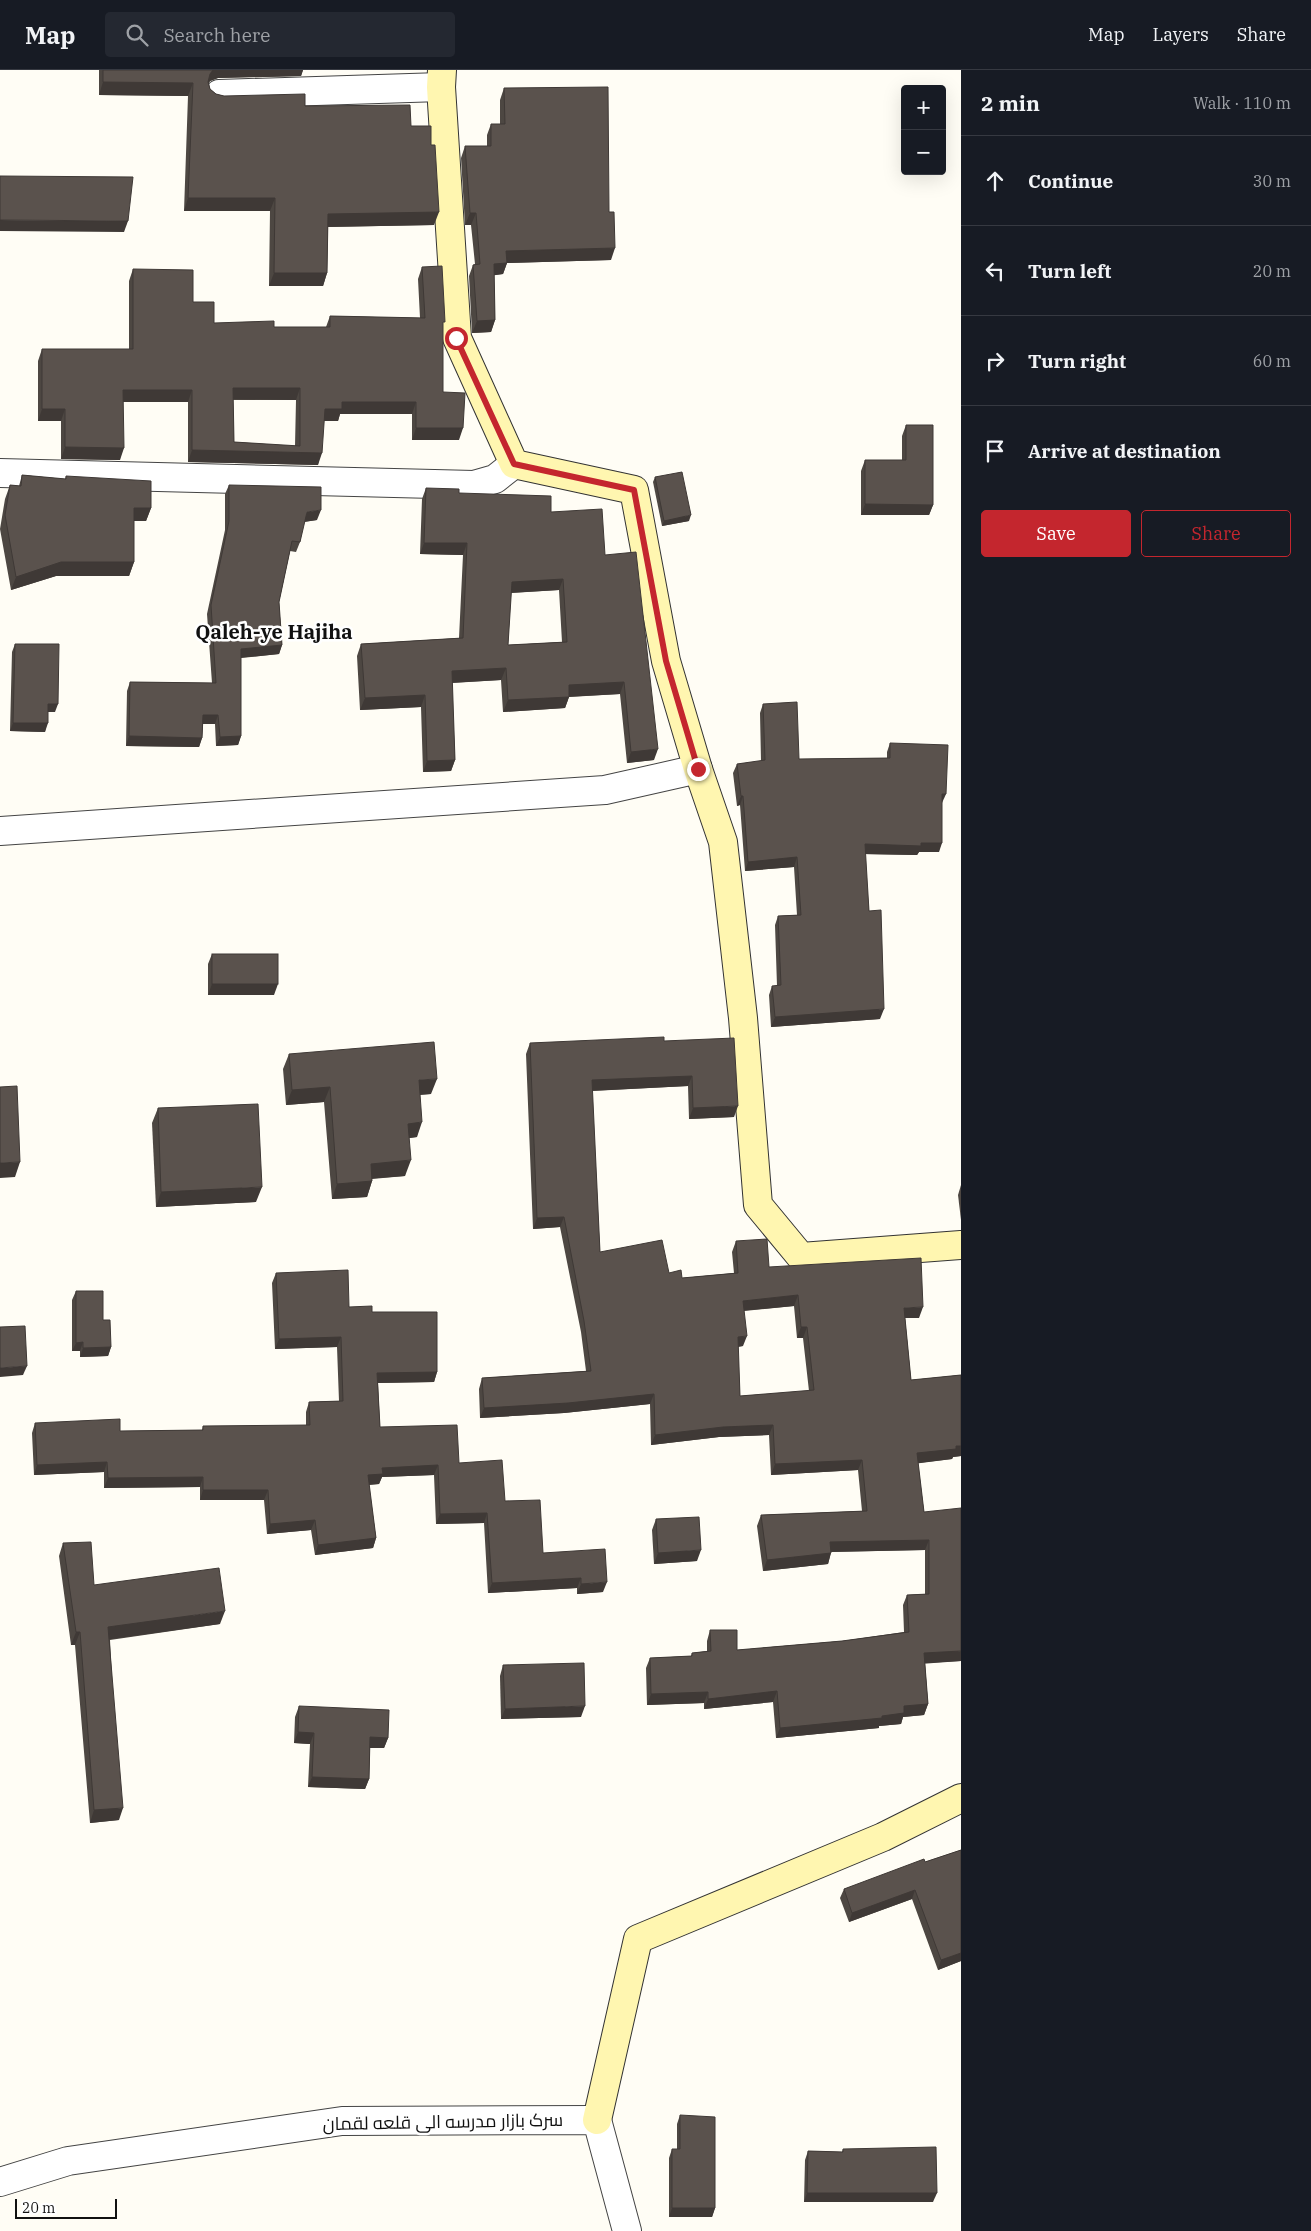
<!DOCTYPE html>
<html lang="en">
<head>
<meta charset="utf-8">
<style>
  body { margin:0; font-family:"IBM Plex Serif",Cairo,serif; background:#242831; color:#f1f3f6 }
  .controls { position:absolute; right:15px; top:15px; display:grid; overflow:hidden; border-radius:5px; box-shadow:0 5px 20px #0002 }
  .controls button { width:45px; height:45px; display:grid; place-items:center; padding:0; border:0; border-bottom:1px solid #363941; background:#171b24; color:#f1f3f6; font:25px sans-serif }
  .scale { position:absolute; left:15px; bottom:12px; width:102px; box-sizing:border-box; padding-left:5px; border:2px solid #111; border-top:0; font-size:14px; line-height:18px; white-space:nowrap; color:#111; -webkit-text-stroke:4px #fff; paint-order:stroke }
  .stop { position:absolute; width:15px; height:15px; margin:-11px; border:4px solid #c4262e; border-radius:50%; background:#fff }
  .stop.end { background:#c4262e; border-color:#fff; box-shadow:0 1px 5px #0008 }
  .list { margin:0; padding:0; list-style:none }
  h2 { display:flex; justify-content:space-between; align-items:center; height:65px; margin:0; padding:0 20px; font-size:21px }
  h2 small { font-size:16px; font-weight:400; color:#9ea1a6 }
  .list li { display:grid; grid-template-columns:32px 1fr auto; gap:15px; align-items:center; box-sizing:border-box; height:90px; padding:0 20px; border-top:1px solid #363941 }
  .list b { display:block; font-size:19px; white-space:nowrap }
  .list em { font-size:16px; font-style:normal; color:#9ea1a6 }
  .actions { display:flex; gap:10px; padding:15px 20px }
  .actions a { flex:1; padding:11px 0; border:1px solid #c4262e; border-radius:5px; text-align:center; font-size:18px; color:#c4262e }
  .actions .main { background:#c4262e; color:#fff }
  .icon { flex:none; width:28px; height:28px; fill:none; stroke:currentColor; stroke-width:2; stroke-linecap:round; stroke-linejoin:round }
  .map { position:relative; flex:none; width:961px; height:2161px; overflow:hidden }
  header { display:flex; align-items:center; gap:30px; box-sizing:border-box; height:70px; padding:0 25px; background:#171b24; border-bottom:1px solid #363941 }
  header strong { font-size:24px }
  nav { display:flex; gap:28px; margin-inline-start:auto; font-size:18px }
  .search { width:350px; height:45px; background:#242831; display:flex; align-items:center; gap:12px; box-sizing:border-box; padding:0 18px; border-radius:5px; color:#9ea1a6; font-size:19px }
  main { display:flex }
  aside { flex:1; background:#171b24 }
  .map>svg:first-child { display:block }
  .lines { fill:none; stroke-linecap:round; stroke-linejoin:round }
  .street-casing { stroke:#444; stroke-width:30 }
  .secondary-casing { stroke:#333; stroke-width:30 }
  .street { stroke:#fff; stroke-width:28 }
  .secondary { stroke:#fff6b0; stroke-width:28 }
  .wall { fill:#4d4742; fill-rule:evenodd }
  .shaded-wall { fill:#3f3936 }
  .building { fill:#5a524d; stroke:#3f3936; fill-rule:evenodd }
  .route { stroke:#c4262e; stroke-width:6 }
  .labels { text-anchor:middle; stroke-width:5; stroke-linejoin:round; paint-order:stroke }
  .street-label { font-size:18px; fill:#111; stroke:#fff }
  .quarter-label { font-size:20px; font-weight:bold; fill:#111; stroke:#fff }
</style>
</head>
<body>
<header>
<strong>Map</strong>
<div class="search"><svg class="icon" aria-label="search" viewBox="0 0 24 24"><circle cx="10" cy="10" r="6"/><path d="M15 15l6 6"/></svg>Search here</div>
<nav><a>Map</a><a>Layers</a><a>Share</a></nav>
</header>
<main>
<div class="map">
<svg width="961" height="2161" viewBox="0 0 961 2161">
  <rect width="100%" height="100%" fill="#fffdf5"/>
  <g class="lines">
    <defs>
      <g id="street">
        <path d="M219,24L441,17"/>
        <path d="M0,403L474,415L495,409L514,394"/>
        <path d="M0,761L605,720L698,699"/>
        <path d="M0,2112L68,2091L342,2051L597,2050L627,2161"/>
      </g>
      <g id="secondary">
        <path d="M442,0L441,17L457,268L514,394L634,420L666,591L698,699L723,772L743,948L758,1135L801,1187L961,1175"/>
        <path d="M597,2050L638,1869L883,1767L961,1728"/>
      </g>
    </defs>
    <!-- street casing -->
    <use href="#street" class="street-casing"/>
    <!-- secondary casing -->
    <use href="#secondary" class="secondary-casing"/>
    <!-- street -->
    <use href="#street" class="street"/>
    <!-- secondary -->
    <use href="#secondary" class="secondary"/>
  </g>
  <!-- wall -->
  <g class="wall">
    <path d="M99,0H303L301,6L218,8L210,11L209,13L210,19L216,24L224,26L305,36L411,56L431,75L434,155L328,157L327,203L323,216H269L270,141H184L188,26L99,25Z"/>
    <path d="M504,18L609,142L611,190L507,193L503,204L494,205L495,250L491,262L472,263L469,206L473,195L475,194L471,155H465L461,88L465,76H487V65L491,54H500V30Z"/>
    <path d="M422,197L443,259V322L459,370H412V344H340L338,351H324L318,395L188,392V332H123L120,390L61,389V351H38V291L42,279H129V211L133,199L193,232L214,253L274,257H326L330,246L420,248L418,209ZM233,330H296L295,376L234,372Z"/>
    <path d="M906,355L933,435L929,445H861V401L865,390H902V366Z"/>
    <path d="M22,405L65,409L66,406L151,438L146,451H134V492L129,506H56L11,520L0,459L5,429L10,415L19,416Z"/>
    <path d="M655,407L689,451L662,456L653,412Z"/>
    <path d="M229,415L317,450L304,452L300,472L296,482L290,481L279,532L282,575L279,584L241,588V666L238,675L216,676L215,654H203L202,668L199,677L126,676L127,621L130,612L212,613L207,544L225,460V424Z"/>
    <path d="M426,418L459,423L551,442L605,485L654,690L627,693L620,624L569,627L565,638L503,642L501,610L452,613L455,690L451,701L423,702L421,637L360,640L357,586L361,574L459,568L463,485L420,484L422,429ZM559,520L562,572L508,575L511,523Z"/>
    <path d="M15,574L55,642H48L45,662L10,661L12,582Z"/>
    <path d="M763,634L799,689L887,688V682L890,673L942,733L939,782H919L917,785L865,784L869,841L880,949L771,957L769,925L772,916H777L775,855L778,846L797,845L794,797L745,801L740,735L737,736L733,703L737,694L761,691L760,643Z"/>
    <path d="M212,884L274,925H208V894Z"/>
    <path d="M664,971L734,1047L689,1049L688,1016L592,1021L600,1182L669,1203L682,1208L734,1203L732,1182L736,1171L769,1197L919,1248H905L911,1310L961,1305V1386L953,1387L952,1389L918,1393L924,1442L961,1591L925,1593L928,1634L924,1645L903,1647L901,1654L879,1656V1658L776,1668L773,1632L704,1639V1633L647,1635L646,1598L650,1588L691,1586L692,1583L707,1581V1571L710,1560L737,1580L842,1571L904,1562L903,1535L907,1525L925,1524V1480L831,1482L828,1494L763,1501L757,1456L761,1445L862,1441L858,1400L771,1405L769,1365L719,1367L651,1375L650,1334L564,1343L480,1348L479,1319L482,1308L586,1301L581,1262L560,1157L533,1159L526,984L530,973ZM794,1236L797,1268H803L809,1321L740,1326L738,1277L743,1276L744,1241Z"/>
    <path d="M289,984L431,1024L420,1025L417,1067L409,1068L405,1106L372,1109V1111L367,1127L332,1129L324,1032L286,1035L283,999Z"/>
    <path d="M158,1038L256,1132L156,1137L152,1053Z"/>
    <path d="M961,1115V1150L958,1125Z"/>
    <path d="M276,1203L349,1237L372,1242L437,1302L434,1312L378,1313L380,1357L459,1393L505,1431L543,1483L603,1522L577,1524V1518L488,1523L484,1453L436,1454L434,1405L382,1407L379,1414L369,1415L376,1468L373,1478L315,1485L311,1460L267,1464L264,1430H200V1417L104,1418V1402L34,1405L32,1363L35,1353L120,1361L202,1360L203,1356H306V1342L309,1332L339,1331L337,1277L275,1279L272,1213Z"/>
    <path d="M76,1221L103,1250L111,1277L108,1286L80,1287V1281H72V1230Z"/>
    <path d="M656,1449L697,1491L654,1494L652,1460Z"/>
    <path d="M63,1473L94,1515L220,1554L110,1570L119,1750L90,1753L75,1575H71L59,1486Z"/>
    <path d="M503,1595L581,1647L501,1649L500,1606Z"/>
    <path d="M299,1636L388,1668L384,1678H370L369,1709L365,1719L308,1717L310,1674L294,1673L295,1647Z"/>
    <path d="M961,1780V1891L938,1900L912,1829L849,1852L840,1828L844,1819Z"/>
    <path d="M680,2045L715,2138L712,2147H669V2088L672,2079H677V2054Z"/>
    <path d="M843,2079L933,2132H804L805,2090L808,2081L842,2082Z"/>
  </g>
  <!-- shaded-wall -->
  <g class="shaded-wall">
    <path d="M213,0H303L301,6L218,8L210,11L205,17L210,4Z"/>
    <path d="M103,12L193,13L188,26L99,25Z"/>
    <path d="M188,128H275L270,141H184Z"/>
    <path d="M439,142L434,155L323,157L328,144Z"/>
    <path d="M470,143H476L471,155H465Z"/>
    <path d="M0,150L128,151L124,162L0,161Z"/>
    <path d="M615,178L611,190L507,193L503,204L489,206L494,194L506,181Z"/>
    <path d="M274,203H327L323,216H269Z"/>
    <path d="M495,250L491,262L472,263L477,251Z"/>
    <path d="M233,318H300L296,330L229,329Z"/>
    <path d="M123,320H192L188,332H119Z"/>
    <path d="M342,332H416L412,344H340L338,351H321L325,339Z"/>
    <path d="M42,339H65L61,351H38Z"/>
    <path d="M416,358H463L459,370H412Z"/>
    <path d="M65,377L124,378L120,390L61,389Z"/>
    <path d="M192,380L322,383L318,395L188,392Z"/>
    <path d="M865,434L933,435L929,445H861Z"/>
    <path d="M134,438H151L146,451H129Z"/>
    <path d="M321,440L317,450L303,452L307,442Z"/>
    <path d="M691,445L689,451L662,456L664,451Z"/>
    <path d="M424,473H467L463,485L420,484Z"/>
    <path d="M61,492H134L129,506H56L11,520L16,507Z"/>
    <path d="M563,509L559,520L507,523L512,512Z"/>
    <path d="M282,575L279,584L237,588L241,579Z"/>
    <path d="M506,598L501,610L448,613L452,601Z"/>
    <path d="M624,612L620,624L564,627L569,615Z"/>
    <path d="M425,625L421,637L360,640L365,628Z"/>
    <path d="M569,627L565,638L503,642L508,630Z"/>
    <path d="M48,634H58L55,642H45Z"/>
    <path d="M203,645H218L215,654H199Z"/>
    <path d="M13,653H48L45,662L10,661Z"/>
    <path d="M129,666L202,668L199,677L126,676Z"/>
    <path d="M241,666L238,675L216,676L220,667Z"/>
    <path d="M658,679L654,690L627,693L631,682Z"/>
    <path d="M455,690L451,701L423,702L427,691Z"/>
    <path d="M942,724H946L942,733Z"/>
    <path d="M741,726H743L740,735L737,736Z"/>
    <path d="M921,773H942L939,782H919L917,785L861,784L865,774Z"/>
    <path d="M797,787L794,797L745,801L748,792Z"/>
    <path d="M212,914H278L274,925H208Z"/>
    <path d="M884,939L880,949L771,957L775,947Z"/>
    <path d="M692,1006L688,1016L588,1021L592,1010Z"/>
    <path d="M437,1009L431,1024L413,1025L419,1010Z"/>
    <path d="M330,1017L324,1032L286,1035L292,1020Z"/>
    <path d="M738,1036L734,1047L689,1049L693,1038Z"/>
    <path d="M422,1052L417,1067L402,1069L408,1054Z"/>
    <path d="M411,1090L405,1106L365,1109L371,1094Z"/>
    <path d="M20,1092L15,1107L0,1108V1093Z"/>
    <path d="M372,1111L367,1127L332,1129L337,1114Z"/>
    <path d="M262,1117L256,1132L156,1137L161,1122Z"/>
    <path d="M564,1147L560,1157L533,1159L537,1148Z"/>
    <path d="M798,1225L794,1236L739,1241L743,1231Z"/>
    <path d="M923,1237L919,1248H900L904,1238Z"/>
    <path d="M801,1257H807L803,1268H797Z"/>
    <path d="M747,1266L743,1276L734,1277L738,1267Z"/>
    <path d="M341,1267L337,1277L275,1279L279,1269Z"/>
    <path d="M83,1272L80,1281H72L76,1273Z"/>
    <path d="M111,1277L108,1286L80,1287L83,1278Z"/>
    <path d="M27,1296L23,1305L0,1307V1298Z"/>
    <path d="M437,1302L434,1312L374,1313L377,1303Z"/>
    <path d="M654,1324L650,1334L564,1343L480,1348L484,1338Z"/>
    <path d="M773,1355L769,1365L719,1367L651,1375L655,1365L723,1357Z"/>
    <path d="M956,1376H961V1386L953,1387L952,1389L913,1394L917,1383Z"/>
    <path d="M862,1390L858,1400L771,1405L775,1394Z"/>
    <path d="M107,1392L104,1402L34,1405L37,1395Z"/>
    <path d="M438,1395L434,1405L382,1407L379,1414L364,1415L368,1405L382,1398Z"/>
    <path d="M203,1407L200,1417L104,1418L108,1408Z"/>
    <path d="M203,1420H268L264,1430H200Z"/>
    <path d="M487,1443L484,1453L436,1454L440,1444Z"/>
    <path d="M315,1450L311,1460L267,1464L270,1454Z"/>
    <path d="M376,1468L373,1478L315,1485L318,1475Z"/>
    <path d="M929,1470L925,1480L826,1482L830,1472Z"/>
    <path d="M701,1480L697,1491L654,1494L658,1483Z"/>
    <path d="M831,1483L828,1494L763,1501L767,1490Z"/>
    <path d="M581,1508L577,1518L488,1523L492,1513Z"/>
    <path d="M607,1512L603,1522L577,1524L581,1514Z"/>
    <path d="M225,1541L220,1554L104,1570L108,1557Z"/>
    <path d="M76,1562H80L75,1575H71Z"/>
    <path d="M961,1581V1591L920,1594L924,1583Z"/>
    <path d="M777,1621L773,1632L704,1639L708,1629Z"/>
    <path d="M708,1622L704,1633L647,1635L651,1624Z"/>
    <path d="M928,1634L924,1645L903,1647L901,1654L879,1656V1658L776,1668L780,1658L882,1646L904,1636Z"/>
    <path d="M585,1636L581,1647L501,1649L505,1639Z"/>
    <path d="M298,1662L314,1663L310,1674L294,1673Z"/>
    <path d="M370,1667L388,1668L384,1678H366Z"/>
    <path d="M312,1707L369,1709L365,1719L308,1717Z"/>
    <path d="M123,1738L119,1750L90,1753L94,1740Z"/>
    <path d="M915,1820L912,1829L849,1852L852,1843Z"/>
    <path d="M961,1883V1891L938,1900L941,1890Z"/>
    <path d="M807,2123H937L933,2132H804Z"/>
    <path d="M672,2138H715L712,2147H669Z"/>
  </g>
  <!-- building -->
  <g class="building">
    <path d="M103,0H213L210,4L208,12L210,19L216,24L224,26L305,24V36L410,35L411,56H431V75H435L439,142L328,144L327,203H274L275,128H188L193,13L103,12Z"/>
    <path d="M608,17L609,142H614L615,178L506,181L507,193L494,194L495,250L477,251L473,195L480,194L476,143H470L465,76H491V54H505L504,18Z"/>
    <path d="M0,106L133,107L128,151L0,150Z"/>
    <path d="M442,196L445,252H443V322L465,323L463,358H416V332H342V339H325L322,383L192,380V320H123L124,378L65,377V339H42V279H133V199L193,200V232H214V253L274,251V257H330V246L425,248L422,197ZM233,318H300V376L234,372Z"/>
    <path d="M906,355H933V435L865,434V390H906Z"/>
    <path d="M682,402L691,445L664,451L655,407Z"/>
    <path d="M22,405L66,409V406L151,411V438H134V492H61L16,507L5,445L10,415L21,416Z"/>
    <path d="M229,415L321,417V440L307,442L300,472L292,471L279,532L282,575L241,579V666L220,667L218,645H203L202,668L129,666L130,612L216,613L211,535L229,451Z"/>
    <path d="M426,418L459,419V423L551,426V442L602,439L605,485L636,482L658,679L631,682L624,612L569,615V627L508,630L506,598L452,601L455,690L427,691L425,625L365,628L361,574L463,568L467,473H424ZM563,509L567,572L508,575L512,512Z"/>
    <path d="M15,574H59L58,634H48V653H13Z"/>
    <path d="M797,632L799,689L890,688V673L948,675L946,724H942V773H921V776L865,774L869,841L881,840L884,939L775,947L772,916L781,915L778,846L801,845L797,787L748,792L743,726H741L737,694L765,690L763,634Z"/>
    <rect x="212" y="884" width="66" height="30"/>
    <path d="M664,967V971L734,968L738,1036L693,1038L692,1006L592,1010L600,1182L662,1170L669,1203L681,1200L682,1208L738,1203L736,1171L767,1169L769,1197L921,1188L923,1237L904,1238L911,1310L961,1305V1376H956V1379L917,1383L924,1442L961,1438V1581L924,1583L928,1634L904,1636V1643L882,1646V1648L780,1658L777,1621L708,1629V1622L651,1624L650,1588L692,1586V1583L711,1581L710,1560H737V1580L842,1571L909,1562L907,1525L929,1524V1470L830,1472L831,1483L767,1490L761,1445L867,1441L862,1390L775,1394L773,1355L723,1357L655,1365L654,1324L568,1333L484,1338L482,1308L591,1301L584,1251L564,1147L537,1148L530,973ZM798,1225L801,1257H807L814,1320L740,1326L738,1267L747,1266L743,1231Z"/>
    <path d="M434,972L437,1009L419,1010L422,1052L408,1054L411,1090L371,1094L372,1111L337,1114L330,1017L292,1020L289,984Z"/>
    <path d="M17,1016L20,1092L0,1093V1017Z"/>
    <path d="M258,1034L262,1117L161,1122L158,1038Z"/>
    <path d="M348,1200L349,1237L372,1236V1242H437V1302L377,1303L380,1357L457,1355L459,1393L502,1390L505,1431L540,1430L543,1483L605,1479L607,1512L581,1514V1508L492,1513L487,1443L440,1444L438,1395L382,1398L383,1404L368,1405L376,1468L318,1475L315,1450L270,1454L268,1420H203V1407L108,1408L107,1392L37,1395L35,1353L120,1349V1361L203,1360V1356L310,1355L309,1332L343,1331L341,1267L279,1269L276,1203Z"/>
    <path d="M76,1221H103V1250H110L111,1277L83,1278V1272L76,1273Z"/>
    <path d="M25,1256L27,1296L0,1298V1257Z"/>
    <path d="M699,1447L701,1480L658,1483L656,1449Z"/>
    <path d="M91,1472L94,1515L219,1498L225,1541L108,1557L123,1738L94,1740L80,1562H76L63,1473Z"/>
    <path d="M584,1593L585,1636L505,1639L503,1595Z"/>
    <path d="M299,1636L389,1640L388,1668L370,1667L369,1709L312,1707L314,1663L298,1662Z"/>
    <path d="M961,1780V1883L941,1890L915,1820L852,1843L844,1819L924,1789L925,1792Z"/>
    <path d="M680,2045L715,2047V2138H672V2079H680Z"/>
    <path d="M936,2077L937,2123H807L808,2081L843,2082V2079Z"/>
  </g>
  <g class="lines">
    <!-- route -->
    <path class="route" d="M456,268L514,394L634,420L666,591L698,699"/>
  </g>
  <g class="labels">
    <!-- street labels -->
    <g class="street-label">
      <text transform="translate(443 2052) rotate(-1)" y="6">سرک بازار مدرسه الی قلعه لقمان</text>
    </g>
    <!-- quarter labels -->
    <g class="quarter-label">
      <text x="274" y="569">Qaleh-ye Hajiha</text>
    </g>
  </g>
</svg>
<div class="controls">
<button>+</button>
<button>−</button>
</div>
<div class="scale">20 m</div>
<div class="stop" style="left:456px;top:268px"></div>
<div class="stop end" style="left:698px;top:699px"></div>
</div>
<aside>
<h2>2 min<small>Walk · 110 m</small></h2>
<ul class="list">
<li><svg class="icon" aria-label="ahead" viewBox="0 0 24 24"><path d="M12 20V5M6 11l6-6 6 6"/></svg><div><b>Continue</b></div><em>30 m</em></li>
<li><svg class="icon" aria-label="left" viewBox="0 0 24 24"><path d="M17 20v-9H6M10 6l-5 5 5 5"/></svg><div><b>Turn left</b></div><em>20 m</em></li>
<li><svg class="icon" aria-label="right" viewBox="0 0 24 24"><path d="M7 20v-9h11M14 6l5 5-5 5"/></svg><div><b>Turn right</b></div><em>60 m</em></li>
<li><svg class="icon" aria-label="arrive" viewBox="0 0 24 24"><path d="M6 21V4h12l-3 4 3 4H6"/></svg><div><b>Arrive at destination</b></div></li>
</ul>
<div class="actions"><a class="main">Save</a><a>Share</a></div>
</aside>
</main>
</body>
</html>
